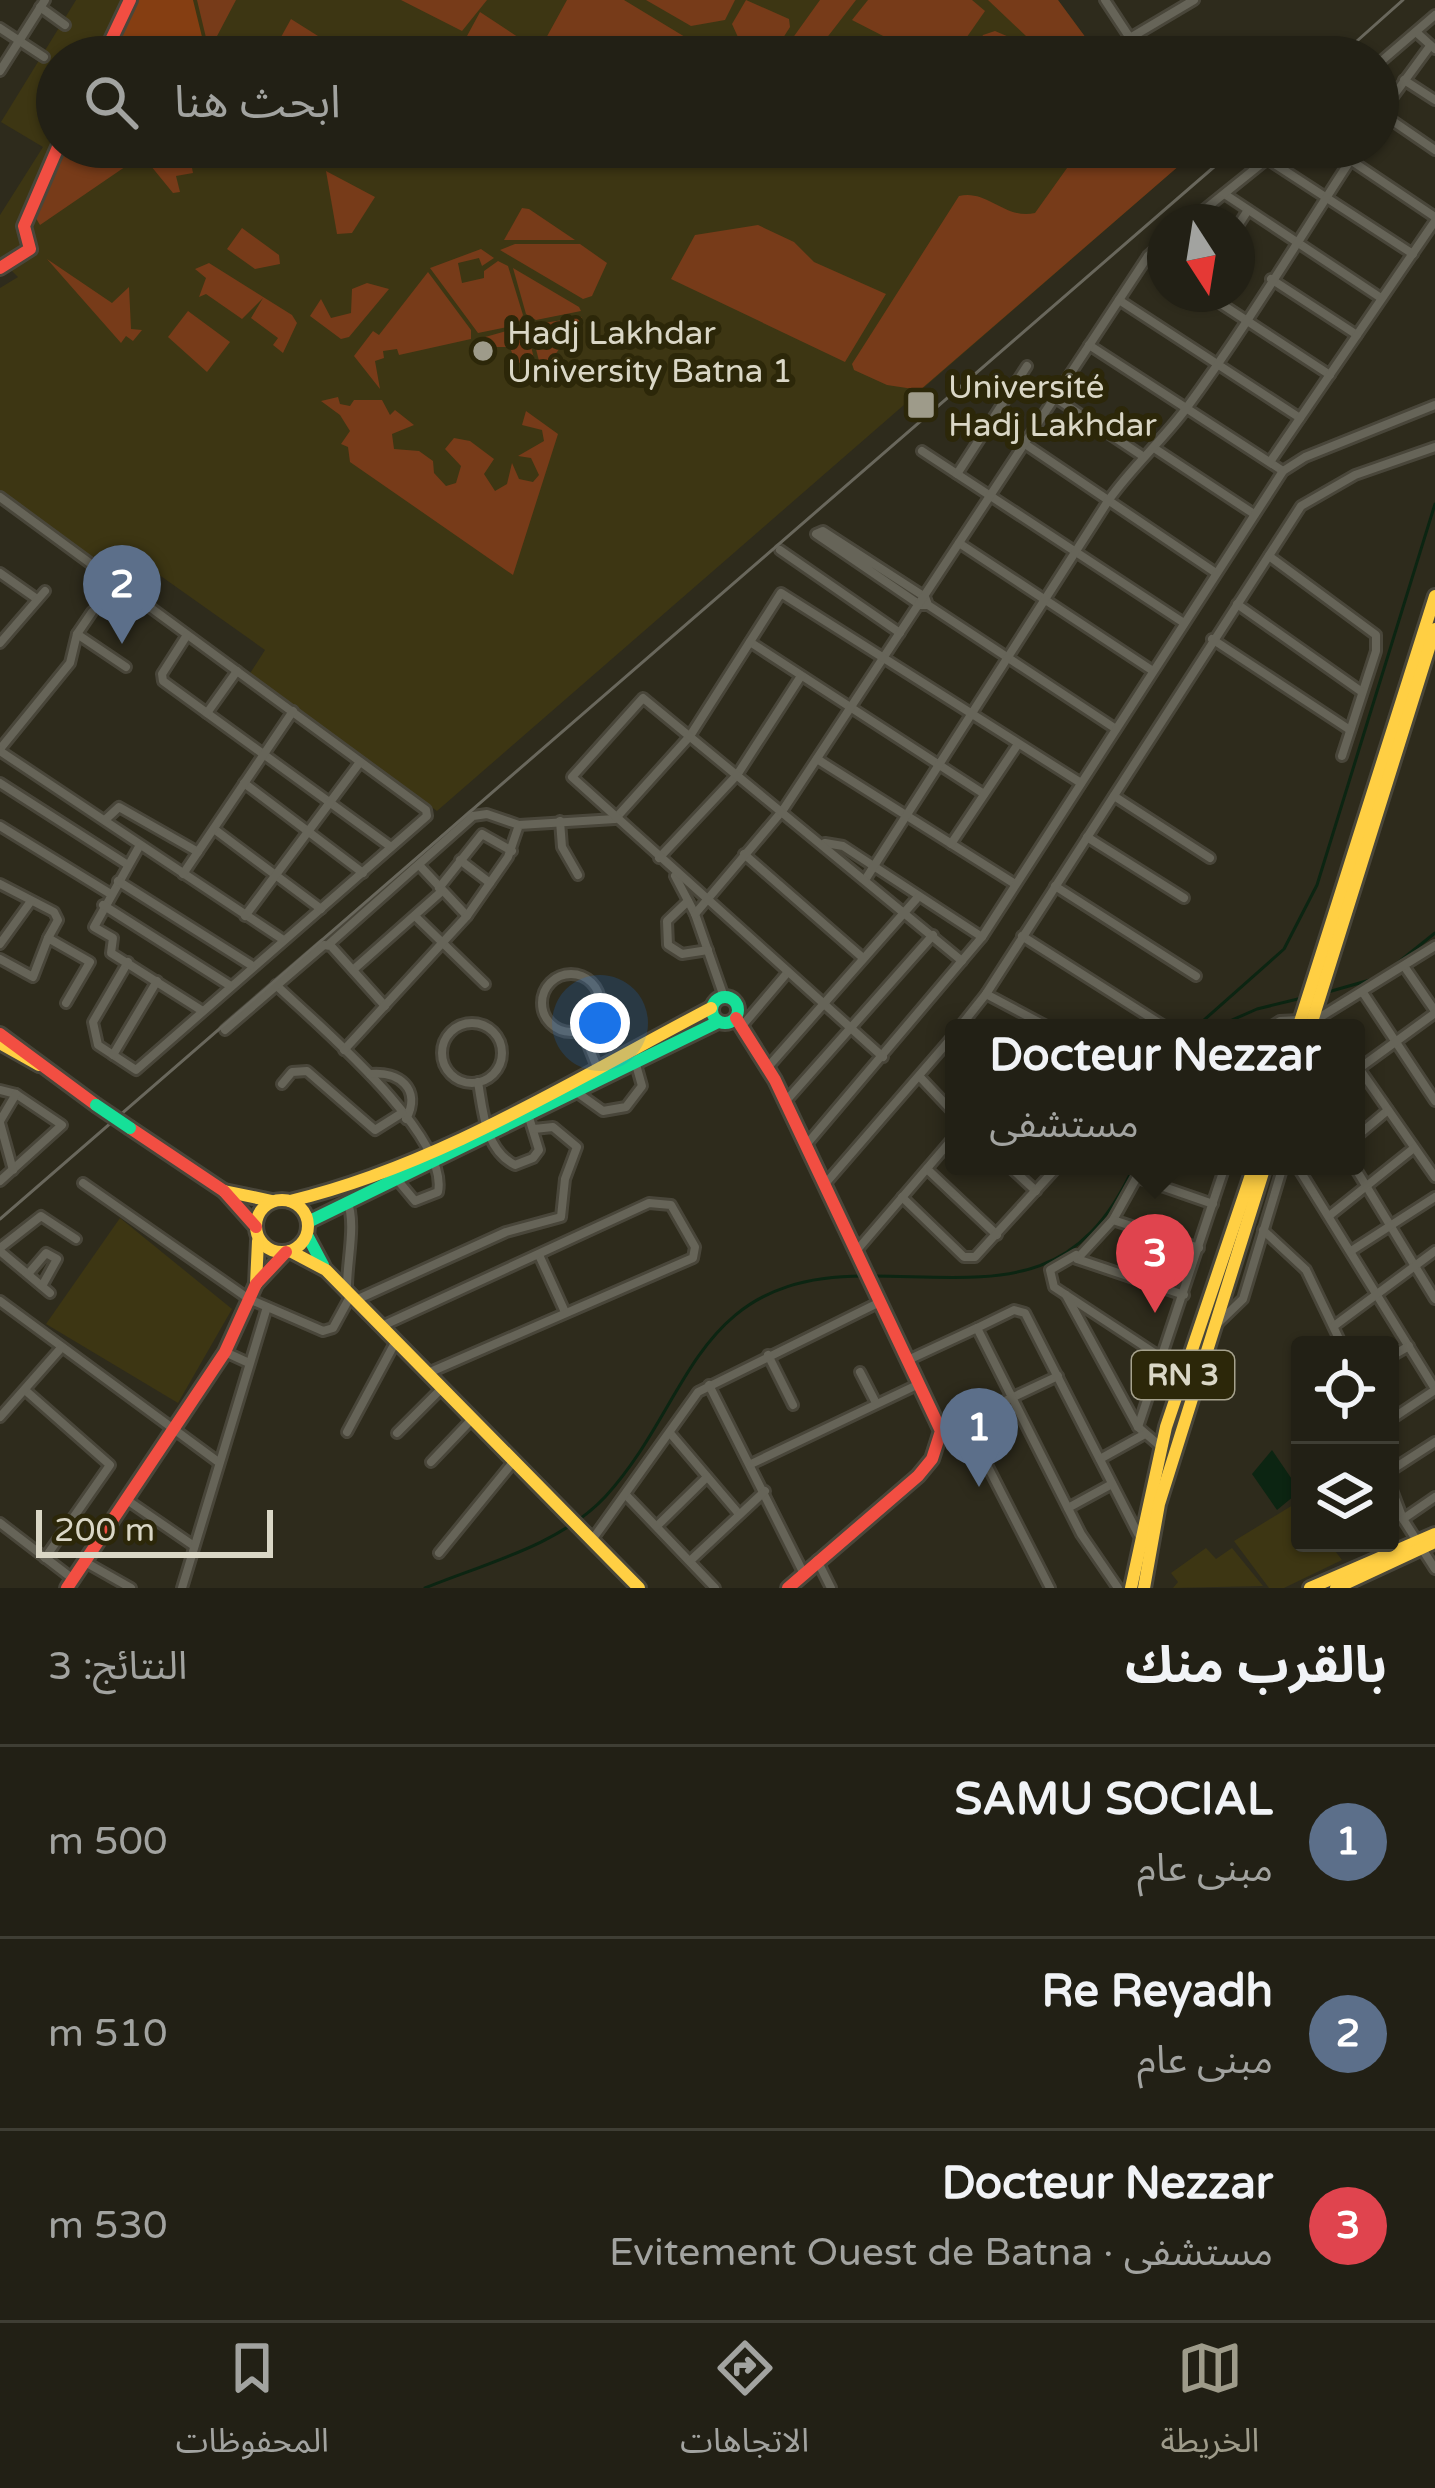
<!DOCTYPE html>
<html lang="ar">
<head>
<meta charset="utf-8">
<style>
  body { margin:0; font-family:"Varela Round","Noto Sans Arabic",sans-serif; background:#2e2d22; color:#f1f3f6; direction:rtl }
  .controls { position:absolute; right:36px; bottom:36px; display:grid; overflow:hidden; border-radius:12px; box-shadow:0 3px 9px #0004 }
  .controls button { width:108px; height:108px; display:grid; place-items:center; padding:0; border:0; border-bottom:3px solid #3f3e34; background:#222015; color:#f1f3f6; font:60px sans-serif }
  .compass { position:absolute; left:1147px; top:204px; width:108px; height:108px; border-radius:50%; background:#222015; box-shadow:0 3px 9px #0004; rotate:168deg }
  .scale { position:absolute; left:36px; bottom:30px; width:237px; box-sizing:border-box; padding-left:12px; border:6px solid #dad7c6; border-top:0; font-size:33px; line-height:42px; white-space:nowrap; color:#dad7c6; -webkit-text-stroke:9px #2c2709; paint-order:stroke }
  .you { position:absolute; left:600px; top:1023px; width:42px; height:42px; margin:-30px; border:9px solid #fff; border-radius:50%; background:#1a73e8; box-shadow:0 0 0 18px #1a73e833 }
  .badge { display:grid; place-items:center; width:78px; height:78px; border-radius:50%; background:#9e9b8a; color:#fff; font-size:39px; font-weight:700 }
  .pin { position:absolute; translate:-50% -99px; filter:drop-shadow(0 3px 6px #0008) }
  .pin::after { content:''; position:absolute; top:63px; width:42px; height:36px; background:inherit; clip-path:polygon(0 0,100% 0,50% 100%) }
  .popup { position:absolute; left:945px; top:1019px; width:420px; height:156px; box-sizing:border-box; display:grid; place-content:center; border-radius:12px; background:#222015; filter:drop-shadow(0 3px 9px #0005); font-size:39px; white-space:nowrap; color:#a2a3a0 }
  .popup b { font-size:45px; color:#f1f3f6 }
  .popup::after { content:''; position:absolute; left:50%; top:100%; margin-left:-24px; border:24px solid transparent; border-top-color:#222015 }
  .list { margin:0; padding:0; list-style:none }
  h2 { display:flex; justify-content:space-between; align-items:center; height:156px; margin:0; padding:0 48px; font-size:51px }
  h2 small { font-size:39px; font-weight:400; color:#a2a3a0 }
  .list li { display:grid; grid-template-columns:78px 1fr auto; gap:36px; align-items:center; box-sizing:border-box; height:192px; padding:0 48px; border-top:3px solid #3f3e34 }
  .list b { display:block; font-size:45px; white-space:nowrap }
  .list p { margin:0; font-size:39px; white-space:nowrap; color:#a2a3a0 }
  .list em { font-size:39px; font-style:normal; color:#a2a3a0 }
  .icon { flex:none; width:66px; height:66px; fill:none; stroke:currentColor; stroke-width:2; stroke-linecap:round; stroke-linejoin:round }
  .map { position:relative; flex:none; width:1435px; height:1588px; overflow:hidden; direction:ltr }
  .search { position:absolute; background:#222015; box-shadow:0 3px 9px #0004; left:36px; right:36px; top:36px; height:132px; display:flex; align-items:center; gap:30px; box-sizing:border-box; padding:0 42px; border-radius:66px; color:#a2a3a0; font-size:45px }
  .sheet { height:732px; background:#222015 }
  nav { display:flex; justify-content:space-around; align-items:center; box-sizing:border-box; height:168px; border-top:3px solid #3f3e34; background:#222015; font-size:33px; color:#a2a3a0 }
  nav a { display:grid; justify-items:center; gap:6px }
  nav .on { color:#9e9b8a }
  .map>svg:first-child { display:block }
  .built { fill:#3d3613 }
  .green { fill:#773b19 }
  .forest { fill:#853e12 }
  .water { fill:#0c2512 }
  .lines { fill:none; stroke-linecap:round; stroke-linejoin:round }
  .stream { stroke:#0c2512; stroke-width:3 }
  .street-casing { stroke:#49463a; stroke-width:14 }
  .fast-casing { stroke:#49463a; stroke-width:18 }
  .slow-casing { stroke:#49463a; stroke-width:18 }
  .jam-casing { stroke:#49463a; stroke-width:18 }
  .street { stroke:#666458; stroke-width:8 }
  .fast { stroke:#16e098; stroke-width:12 }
  .slow { stroke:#ffcf43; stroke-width:12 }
  .jam { stroke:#f24e42; stroke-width:12 }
  .rail { stroke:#69675c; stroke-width:3 }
  .fast-bridge-casing { stroke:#49463a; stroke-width:18; stroke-linecap:butt }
  .fast-bridge { stroke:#16e098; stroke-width:12 }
  .poi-dot { fill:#9e9b8a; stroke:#2c2709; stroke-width:4.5 }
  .labels { text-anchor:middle; stroke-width:12; stroke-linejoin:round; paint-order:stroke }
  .shield { fill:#2c2709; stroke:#a6a28d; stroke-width:3 }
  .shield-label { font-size:30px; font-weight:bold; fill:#dad7c6 }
  .poi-label { font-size:33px; fill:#dad7c6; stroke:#2c2709; text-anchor:start }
</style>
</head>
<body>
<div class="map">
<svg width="1435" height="1588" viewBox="0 0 1435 1588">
  <rect width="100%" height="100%" fill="#2e2b1c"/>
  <!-- built -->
  <g class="built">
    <path d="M76,0H1058L1100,57H57V147H1178L1188,158L437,811L249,675L265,650L117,545L101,568L0,495V288L18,277L0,259V215L43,147L1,122Z"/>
    <path d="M120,1218L232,1309L178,1403L46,1324Z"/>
    <path d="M1298,1502L1300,1543H1329L1342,1560L1284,1588H1269L1234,1541Z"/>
    <path d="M1206,1548L1216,1559L1232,1548L1263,1586L1173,1588L1178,1582L1171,1573Z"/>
  </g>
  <!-- green -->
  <g class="green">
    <path d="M197,0H236L206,57H155L192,47L203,54L208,46Z"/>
    <path d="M401,0H487L462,31Z"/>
    <path d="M567,0H624L718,57H507L467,36L480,12L539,51Z"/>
    <path d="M646,0H735L725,20L691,26Z"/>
    <path d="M746,0L789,19L790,27L771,57H747L732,24Z"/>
    <path d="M820,0H856L812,57H788L797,42L792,39Z"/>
    <path d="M868,0H972L985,11L953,57H924L852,20Z"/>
    <path d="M988,0H1058L1100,57H1048Z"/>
    <path d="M291,19L318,36L298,57L275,48Z"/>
    <path d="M995,31L1016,40L1034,57L979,56L976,48L983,35Z"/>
    <path d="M63,147H128L135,160L40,225L34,215Z"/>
    <path d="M181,147H188L193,173L176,176L180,192L173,193L151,166Z"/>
    <path d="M1082,147H1178L1188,158L920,390L887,385L854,370L852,364L959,196C987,189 1005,220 1035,213Z"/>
    <path d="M326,171L375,197L352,233L337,234Z"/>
    <path d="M522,208L529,209L575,240H504Z"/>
    <path d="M758,225L794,242L814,262L886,294L845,362L671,279L695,235Z"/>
    <path d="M242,228L279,255L280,264L255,269L227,249Z"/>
    <path d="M515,244H580L607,263L592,296L583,299L500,250Z"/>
    <path d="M481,249L494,258L482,266L479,258L458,263L462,283L484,278V271L498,261L508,266L523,315L517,325L478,333L430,268Z"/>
    <path d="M47,259L112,303L129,287L131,329L142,330L133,341L126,336L121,343Z"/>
    <path d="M209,263L292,315L297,323L283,353L273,345L278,338L251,318L263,298L242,319L206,294L199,297L206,278L195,269Z"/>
    <path d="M513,268L579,307L581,311L536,320L526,314Z"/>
    <path d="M428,272L471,330V339L399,355L397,349L383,351L384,358L375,361L380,389L354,356L373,331L379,335Z"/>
    <path d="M367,283L389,289L349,337L341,339L310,316L321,299L331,318L351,313L352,289Z"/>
    <path d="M188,311L230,342L207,372L168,337Z"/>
    <path d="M582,317L542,373L532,333L537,324Z"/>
    <path d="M517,328L528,334L538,375L514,359L510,347H494L487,339H478Z"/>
    <path d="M338,397L340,404L350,406L354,400H382L390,415L395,410L414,425L392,434L394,449L419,451L433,461L434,473L446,486L456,483L461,466L445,449L454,438L470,441L494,459L484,474L495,491L507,484L512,463L519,479L533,482L539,475L531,458L518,456L544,441L542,430L522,425L526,411L558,434L513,575L350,462L348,447L341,444L350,431L340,415L321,401Z"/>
  </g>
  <!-- forest -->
  <path class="forest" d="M137,0H193L204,45C178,45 141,60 110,55Z"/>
  <!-- water -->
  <path class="water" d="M1272,1450L1300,1491L1277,1510L1252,1474Z"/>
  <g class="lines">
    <!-- stream -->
    <g class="stream">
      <path d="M1385,973L1435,933"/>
      <path d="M1328,992L1377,978"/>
      <path d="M1195,1028L1284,949L1317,885L1435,504"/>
      <path d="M1214,1028L1257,1009L1302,998"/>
      <path d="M873,1276C991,1277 1075,1296 1134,1166"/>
      <path d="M425,1588C484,1564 560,1545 605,1497C693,1401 691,1276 863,1276"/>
    </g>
    <defs>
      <g id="street">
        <path d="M1105,0L1130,38L1194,0"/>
        <path d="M40,7L65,25"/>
        <path d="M0,28L44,57"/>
        <path d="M1416,32L1435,49"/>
        <path d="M1378,64L1435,15"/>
        <path d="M0,71L45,0"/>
        <path d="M1404,80L1435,100"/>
        <path d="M1381,113L1435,150"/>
        <path d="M1378,117L1430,46"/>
        <path d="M1331,147L1435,217"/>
        <path d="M1267,159L1413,254"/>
        <path d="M1226,195L1381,298"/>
        <path d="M1189,222L1282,147"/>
        <path d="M1237,227L1248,210"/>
        <path d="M1148,256L1165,268"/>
        <path d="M1271,279L1357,335"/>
        <path d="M1206,294L1330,375"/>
        <path d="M1119,300L1300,418"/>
        <path d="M1089,345L1283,471"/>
        <path d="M1054,397L1141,455"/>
        <path d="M1025,444L1216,573"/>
        <path d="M1154,448L1254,514"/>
        <path d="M922,451L1184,623"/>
        <path d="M1270,462L1435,221"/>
        <path d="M957,474L1027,366"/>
        <path d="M0,497L426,810L427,816L136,1070L98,1045L93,1022L128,962"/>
        <path d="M959,543L1153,671"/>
        <path d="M780,550L900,633"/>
        <path d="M1269,556L1376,635V651L1342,756"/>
        <path d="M0,573L37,599"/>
        <path d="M1237,604L1362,692"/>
        <path d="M928,605H920L816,534L823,531L925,597L928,605L1116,729"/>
        <path d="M77,634L126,667"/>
        <path d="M187,635L162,674L163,681L391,847"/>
        <path d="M1212,639L1350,730"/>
        <path d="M750,642L984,794"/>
        <path d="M0,643L45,591"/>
        <path d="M207,713L237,671"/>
        <path d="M0,749L70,663L77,634L92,612"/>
        <path d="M0,751L282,939"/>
        <path d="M817,759L1015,884"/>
        <path d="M0,783L128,865"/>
        <path d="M244,783L363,873"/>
        <path d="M1114,796L1210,858"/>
        <path d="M105,820L119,807L198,852"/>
        <path d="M560,821L562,847L578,875"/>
        <path d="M0,826L109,893"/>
        <path d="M214,829L321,909"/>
        <path d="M1087,837L1184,898"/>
        <path d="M825,843L843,846L982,937"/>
        <path d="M951,844L1018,744"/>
        <path d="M140,845L94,927L113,938L111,953L201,1010"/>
        <path d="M744,854L863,958"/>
        <path d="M659,858L737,775L801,676"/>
        <path d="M460,860L490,883"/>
        <path d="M420,866L467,916"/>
        <path d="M183,874L293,711"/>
        <path d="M675,876L695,914L724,997"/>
        <path d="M865,880L1108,501C1132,467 1160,443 1185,410C1247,326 1302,234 1359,147"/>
        <path d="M118,881L251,965"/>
        <path d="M0,884L54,912L58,920L48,938"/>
        <path d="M1055,886L1196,976"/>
        <path d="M439,888L482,834L512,851"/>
        <path d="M688,901L667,921L668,945L682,954L708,950"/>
        <path d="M103,905L229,985"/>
        <path d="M695,914L783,810L1148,256L1165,240"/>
        <path d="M245,916L360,762"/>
        <path d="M415,916L485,984"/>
        <path d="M1022,936L1167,1028"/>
        <path d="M0,944L31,901"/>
        <path d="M328,945L473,816L487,814L519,825"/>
        <path d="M0,959L33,977L48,938L90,962L66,1003"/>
        <path d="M1404,966L1435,1011"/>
        <path d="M353,970L442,891"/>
        <circle cx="571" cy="1003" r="29"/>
        <path d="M276,985C316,1023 450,1135 438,1192L415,1201L395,1177"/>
        <path d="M986,994L1050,1028"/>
        <path d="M1364,994L1435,1101"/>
        <path d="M1314,1021L1435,946"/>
        <circle cx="472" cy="1053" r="30"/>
        <path d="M742,1026L787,973"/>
        <path d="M959,1028L986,994L1301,506L1355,475L1435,447"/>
        <path d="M1269,1028L1280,1021L1300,1020"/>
        <path d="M225,1030L324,945L331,946L385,1006"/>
        <path d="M582,1030L601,1077"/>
        <path d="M344,1050L467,916L508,857L519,825L615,819L690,736L781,593L1081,783"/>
        <path d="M113,1055L157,981"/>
        <path d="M883,1057L572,777L643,698L962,961"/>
        <path d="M1356,1064L1435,1177"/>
        <path d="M768,1067L918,897"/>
        <path d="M1357,1070L1435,1013"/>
        <path d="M370,1074C399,1071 422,1089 406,1119"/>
        <path d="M920,1077L954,1113"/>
        <path d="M478,1082C483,1111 485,1150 515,1165L533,1158L539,1150L527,1111"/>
        <path d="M282,1084L292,1072L307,1071L375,1130L402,1113"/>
        <path d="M0,1090L16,1094L62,1125L0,1181"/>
        <path d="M575,1091L603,1111L626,1107L642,1086L635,1061"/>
        <path d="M785,1102L933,935"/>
        <path d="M0,1121L16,1094"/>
        <path d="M0,1123L13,1170"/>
        <path d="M1356,1137L1388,1110"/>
        <path d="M806,1145L982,937L1283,471L1305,457L1435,405"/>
        <path d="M1009,1166L1036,1191"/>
        <path d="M1143,1166L1113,1220L1077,1259L1184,1295"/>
        <path d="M1297,1166L1435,1389"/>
        <path d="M1354,1166L1435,1299"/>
        <path d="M927,1169L997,1235"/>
        <path d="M1138,1178L1213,1204"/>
        <path d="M83,1183L249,1299L323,1331L333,1328L351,1295"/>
        <path d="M825,1184L954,1035"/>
        <path d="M902,1197L964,1257H975L1058,1166"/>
        <path d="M1329,1216L1414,1148"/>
        <path d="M1113,1220L1199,1248"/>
        <path d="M1263,1230L1306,1270L1342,1345"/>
        <path d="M0,1248L41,1216L76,1239"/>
        <path d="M857,1250L954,1137"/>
        <path d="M0,1251L50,1293"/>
        <path d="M1351,1251L1435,1197"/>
        <path d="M539,1255L565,1312"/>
        <path d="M1076,1255L1050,1270L1054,1287L1162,1358"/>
        <path d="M28,1274L46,1253L57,1259L42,1286"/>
        <path d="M347,1291C346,1264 357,1223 347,1201"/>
        <path d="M1066,1295L1138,1427L1160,1446"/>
        <path d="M356,1300L506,1232L561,1217L565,1179L577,1147L553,1127L534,1129"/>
        <path d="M0,1301L217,1461"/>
        <path d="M382,1326L649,1203L671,1205L695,1247L693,1258L428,1373"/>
        <path d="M1215,1326L1243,1299L1283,1166"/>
        <path d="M1334,1326L1435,1251"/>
        <path d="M225,1352L249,1363"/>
        <path d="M768,1355L793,1405"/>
        <path d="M1390,1357L1409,1346"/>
        <path d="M908,1360L977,1328"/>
        <path d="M860,1372L876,1403"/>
        <path d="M709,1385L803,1572"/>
        <path d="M25,1390L110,1465L45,1558"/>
        <path d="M0,1417L61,1348"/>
        <path d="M963,1418L1050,1588"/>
        <path d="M1390,1420L1435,1390"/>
        <path d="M1138,1427L1225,1166"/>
        <path d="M941,1431L1058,1376"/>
        <path d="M347,1432L396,1341"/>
        <path d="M397,1433L442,1388"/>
        <path d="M670,1433L739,1514"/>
        <path d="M1100,1459L1145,1434"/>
        <path d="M431,1462L473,1418"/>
        <path d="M751,1464L919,1384"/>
        <path d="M1390,1471L1435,1442"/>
        <path d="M1390,1485L1403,1519"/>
        <path d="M626,1495L715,1588"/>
        <path d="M1435,1497L1403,1519L1435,1569"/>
        <path d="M127,1500L194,1546"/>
        <path d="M1068,1508L1112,1484"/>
        <path d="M0,1523L73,1579"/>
        <path d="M657,1526L707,1477"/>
        <path d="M592,1540L698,1392L880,1302"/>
        <path d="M439,1553L514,1461"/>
        <path d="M817,1560L831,1588"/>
        <path d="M690,1561L765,1491"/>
        <path d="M85,1562L131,1588"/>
        <path d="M182,1588L267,1307"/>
        <path d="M1118,1588L1081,1534L977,1328L1014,1310L1025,1313L1138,1534"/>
      </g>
      <g id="fast">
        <circle cx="725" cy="1010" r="13"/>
        <path d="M308,1222L718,1022"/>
        <path d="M307,1235L323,1265"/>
      </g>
      <g id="slow">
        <path d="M1298,1028L1435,596"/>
        <path d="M1310,1028L1435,629"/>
        <path d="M0,1043L39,1065"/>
        <path d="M224,1191L272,1201"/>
        <circle cx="282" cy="1226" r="26"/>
        <path d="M290,1201C438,1166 577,1078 711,1008"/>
        <path d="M290,1251L326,1270L639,1588"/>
        <path d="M256,1284L258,1241"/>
        <path d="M1131,1588L1166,1427L1254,1166"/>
        <path d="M1144,1588L1159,1504L1265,1166"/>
        <path d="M1310,1588L1435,1534"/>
        <path d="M1336,1588L1435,1542"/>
      </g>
      <g id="jam">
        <path d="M103,57L130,0"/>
        <path d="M0,268L30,249L24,226L58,147"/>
        <path d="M736,1018L775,1080L941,1431L932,1459L918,1476L788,1588"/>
        <path d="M0,1034L96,1105"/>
        <path d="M130,1128L224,1191L256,1227"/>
        <path d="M67,1588L225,1352L256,1284L286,1252"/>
      </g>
    </defs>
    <!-- street casing -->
    <use href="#street" class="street-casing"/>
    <!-- fast casing -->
    <use href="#fast" class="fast-casing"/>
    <!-- slow casing -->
    <use href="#slow" class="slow-casing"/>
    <!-- jam casing -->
    <use href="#jam" class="jam-casing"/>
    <!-- street -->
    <use href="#street" class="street"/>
    <!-- fast -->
    <use href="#fast" class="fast"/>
    <!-- slow -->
    <use href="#slow" class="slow"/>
    <!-- jam -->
    <use href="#jam" class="jam"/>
    <!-- rail -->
    <g class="rail">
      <path d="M1339,57L1403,0"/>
      <path d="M0,1219L1237,147"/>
    </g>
    <defs>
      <path id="fast-bridge" d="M96,1105L130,1128"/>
    </defs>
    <!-- fast-bridge casing -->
    <use href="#fast-bridge" class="fast-bridge-casing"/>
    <!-- fast-bridge -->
    <use href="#fast-bridge" class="fast-bridge"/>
  </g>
  <!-- markers -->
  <g class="poi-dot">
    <circle cx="483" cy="351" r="12"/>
    <rect x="906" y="390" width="30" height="30" rx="6"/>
  </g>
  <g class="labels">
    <!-- shield labels -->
    <rect class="shield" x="1132" y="1351" width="102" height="48" rx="9"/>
    <g class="shield-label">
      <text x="1183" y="1385">RN 3</text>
    </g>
    <!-- poi labels -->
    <g class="poi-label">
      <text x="507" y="344">Hadj Lakhdar<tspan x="507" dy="38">University Batna 1</tspan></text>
      <text x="948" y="398">Université<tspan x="948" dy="38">Hadj Lakhdar</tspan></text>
    </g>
  </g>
</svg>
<div class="controls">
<button><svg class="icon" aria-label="locate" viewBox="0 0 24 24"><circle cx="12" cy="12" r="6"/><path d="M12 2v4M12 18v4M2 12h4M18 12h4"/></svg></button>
<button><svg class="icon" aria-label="layers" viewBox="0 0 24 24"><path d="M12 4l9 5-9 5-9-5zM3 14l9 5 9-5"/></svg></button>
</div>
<svg class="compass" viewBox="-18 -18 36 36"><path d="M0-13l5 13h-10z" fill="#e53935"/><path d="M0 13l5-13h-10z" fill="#a2a3a0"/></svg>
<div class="scale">200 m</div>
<div class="you"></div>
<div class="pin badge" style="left:979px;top:1487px;background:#5c6f8a">1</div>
<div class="pin badge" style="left:122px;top:644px;background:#5c6f8a">2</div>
<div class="pin badge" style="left:1155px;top:1313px;background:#e0444e">3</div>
<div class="popup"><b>Docteur Nezzar</b>مستشفى</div>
<div class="search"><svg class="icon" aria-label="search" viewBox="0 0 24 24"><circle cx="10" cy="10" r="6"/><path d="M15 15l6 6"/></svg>ابحث هنا</div>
</div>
<section class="sheet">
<h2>بالقرب منك<small>النتائج: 3</small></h2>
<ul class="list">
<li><span class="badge" style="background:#5c6f8a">1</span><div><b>SAMU SOCIAL</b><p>مبنى عام</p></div><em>500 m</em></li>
<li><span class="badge" style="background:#5c6f8a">2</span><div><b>Re Reyadh</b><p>مبنى عام</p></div><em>510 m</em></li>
<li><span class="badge" style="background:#e0444e">3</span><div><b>Docteur Nezzar</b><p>مستشفى · Evitement Ouest de Batna</p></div><em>530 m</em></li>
</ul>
</section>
<nav>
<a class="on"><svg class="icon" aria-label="map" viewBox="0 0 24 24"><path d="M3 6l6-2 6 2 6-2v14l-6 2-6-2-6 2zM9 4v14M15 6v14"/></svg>الخريطة</a>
<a><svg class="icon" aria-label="directions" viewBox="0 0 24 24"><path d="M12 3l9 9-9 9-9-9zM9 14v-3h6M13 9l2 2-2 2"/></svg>الاتجاهات</a>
<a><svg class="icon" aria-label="saved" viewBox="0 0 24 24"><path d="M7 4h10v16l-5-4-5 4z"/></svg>المحفوظات</a>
</nav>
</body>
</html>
